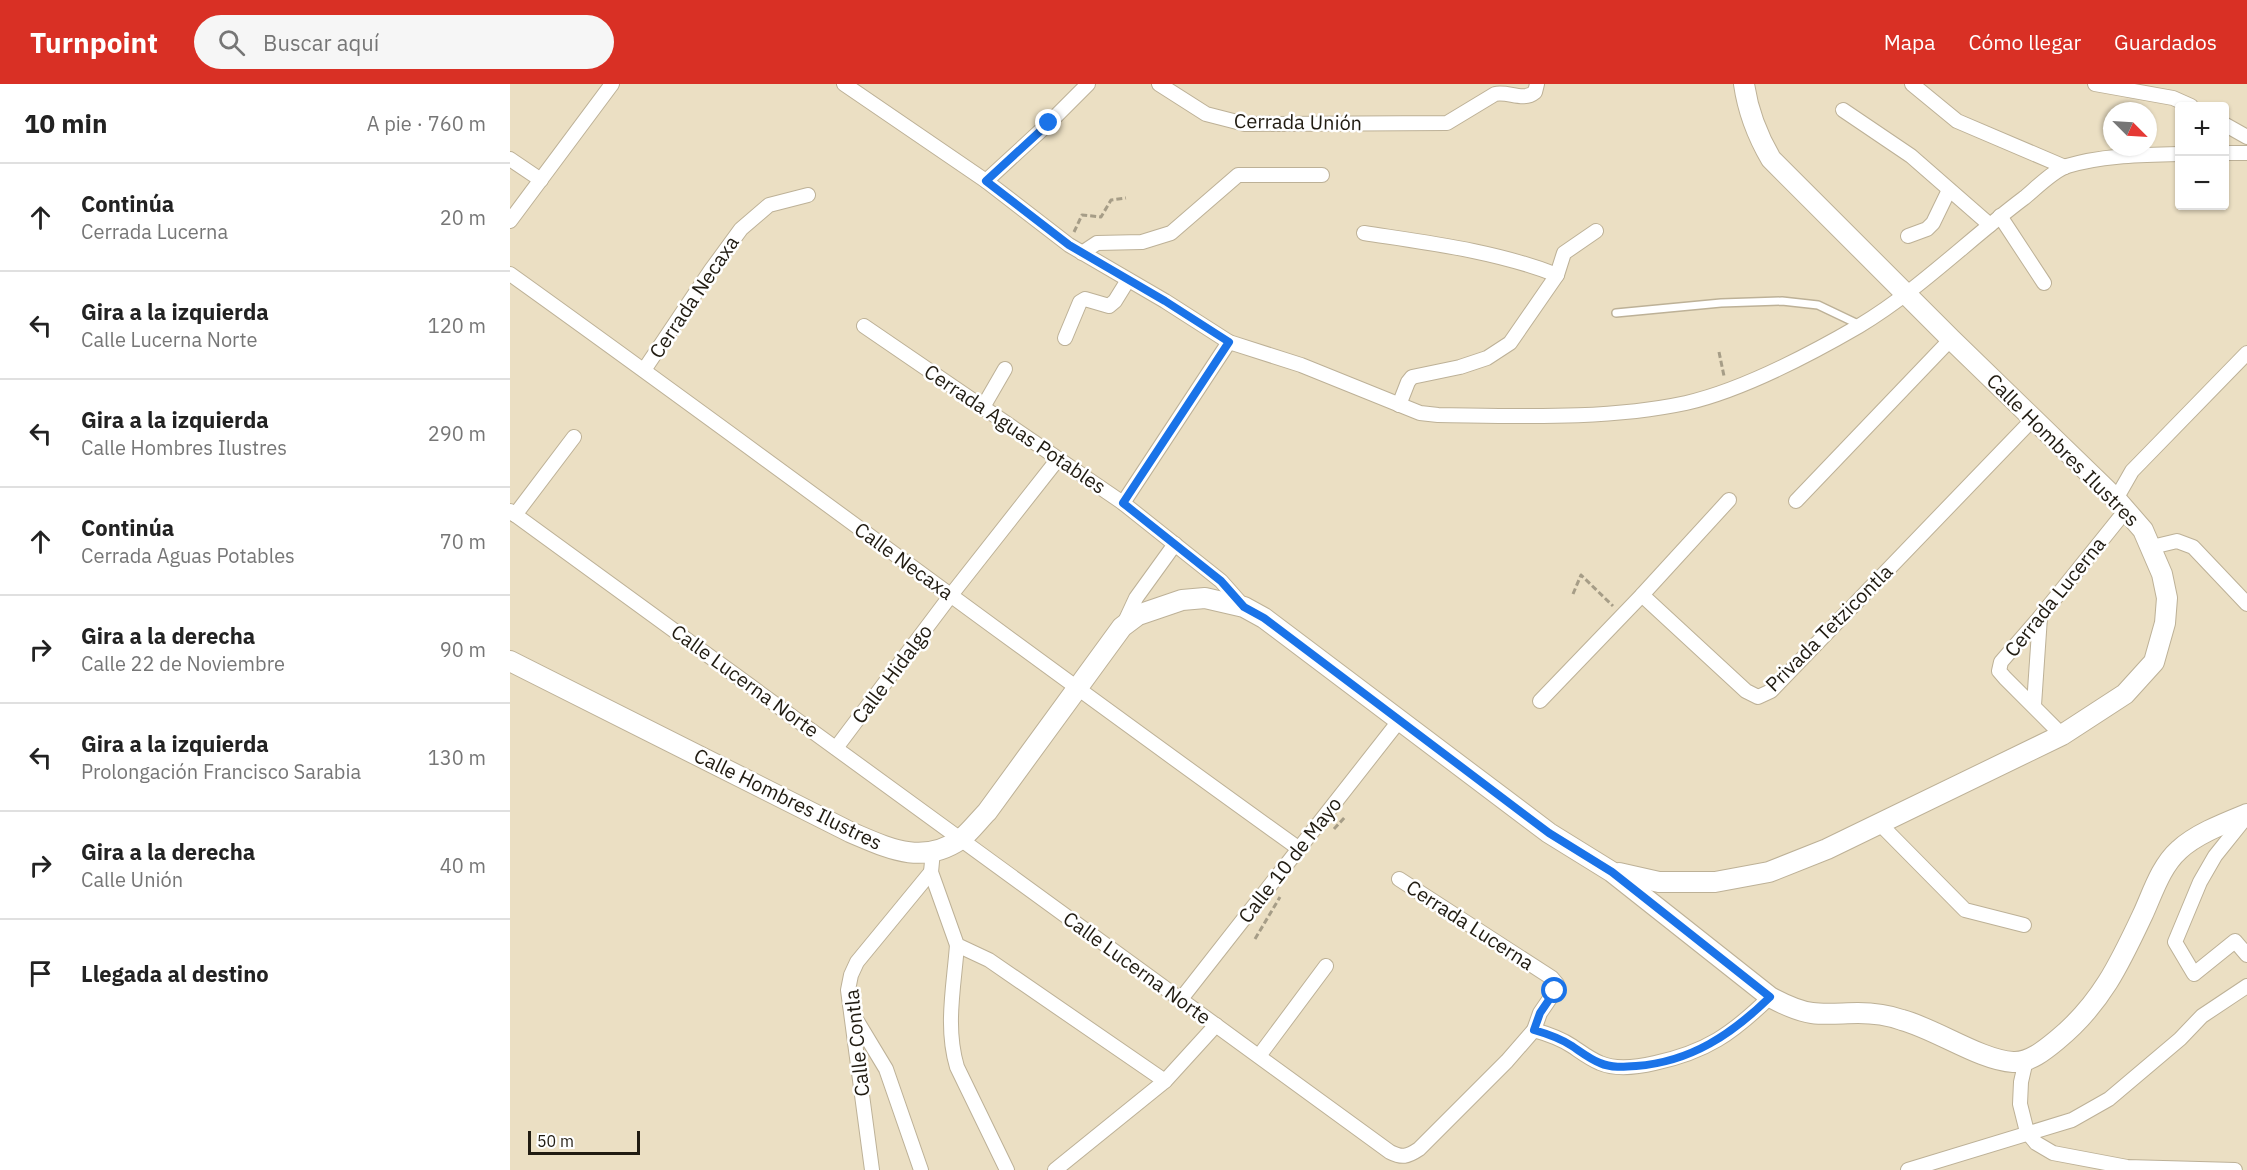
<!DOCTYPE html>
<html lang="es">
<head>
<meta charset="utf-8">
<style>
  body { margin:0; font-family:"IBM Plex Sans",sans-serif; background:#f6f6f6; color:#222 }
  .controls { position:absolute; right:18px; top:18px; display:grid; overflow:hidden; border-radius:6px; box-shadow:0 2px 4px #0004 }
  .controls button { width:54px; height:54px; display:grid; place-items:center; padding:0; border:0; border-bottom:2px solid #e0e0e0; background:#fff; color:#222; font:30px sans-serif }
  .compass { position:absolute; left:1593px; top:18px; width:54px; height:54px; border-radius:50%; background:#fff; box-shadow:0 2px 4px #0004; rotate:114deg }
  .scale { position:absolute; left:18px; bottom:15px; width:112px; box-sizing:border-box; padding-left:6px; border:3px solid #201b11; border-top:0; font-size:16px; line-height:21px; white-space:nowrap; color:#201b11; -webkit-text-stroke:4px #fff; paint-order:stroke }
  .stop { position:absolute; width:18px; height:18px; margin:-14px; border:4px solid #1a73e8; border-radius:50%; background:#fff }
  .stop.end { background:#1a73e8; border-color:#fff; box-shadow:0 2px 6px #0008 }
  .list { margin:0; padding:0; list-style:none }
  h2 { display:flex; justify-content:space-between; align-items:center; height:78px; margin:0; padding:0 24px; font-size:26px }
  h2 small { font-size:20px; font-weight:400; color:#767676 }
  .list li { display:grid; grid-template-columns:39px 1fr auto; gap:18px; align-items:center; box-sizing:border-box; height:108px; padding:0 24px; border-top:2px solid #e0e0e0 }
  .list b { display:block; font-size:22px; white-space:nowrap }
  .list p { margin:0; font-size:20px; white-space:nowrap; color:#767676 }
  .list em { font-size:20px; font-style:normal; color:#767676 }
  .icon { flex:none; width:33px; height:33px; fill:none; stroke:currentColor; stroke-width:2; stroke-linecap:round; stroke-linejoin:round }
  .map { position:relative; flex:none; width:1737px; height:1086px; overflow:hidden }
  header { display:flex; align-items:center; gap:36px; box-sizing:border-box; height:84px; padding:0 30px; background:#d93025; color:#fff }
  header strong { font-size:28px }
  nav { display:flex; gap:33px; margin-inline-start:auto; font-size:21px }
  .search { width:420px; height:54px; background:#f6f6f6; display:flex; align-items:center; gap:15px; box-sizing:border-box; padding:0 21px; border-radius:33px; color:#767676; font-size:22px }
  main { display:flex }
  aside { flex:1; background:#fff }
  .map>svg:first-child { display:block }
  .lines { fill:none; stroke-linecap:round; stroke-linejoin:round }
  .lane-casing { stroke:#bdb197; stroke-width:10 }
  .street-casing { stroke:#bdb197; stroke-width:16 }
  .secondary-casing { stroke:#bdb197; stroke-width:22 }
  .path { stroke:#a69d87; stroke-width:3; stroke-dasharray:6 3; stroke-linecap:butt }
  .lane { stroke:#fff; stroke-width:7 }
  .street { stroke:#fff; stroke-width:14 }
  .secondary { stroke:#fff; stroke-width:20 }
  .route { stroke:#1a73e8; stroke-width:8 }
  .labels { text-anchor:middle; stroke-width:5; stroke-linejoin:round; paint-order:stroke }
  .street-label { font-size:20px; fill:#201b11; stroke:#fff }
</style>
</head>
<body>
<header>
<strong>Turnpoint</strong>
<div class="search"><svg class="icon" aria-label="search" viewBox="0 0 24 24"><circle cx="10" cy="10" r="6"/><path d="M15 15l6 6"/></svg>Buscar aquí</div>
<nav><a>Mapa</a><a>Cómo llegar</a><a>Guardados</a></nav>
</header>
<main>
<aside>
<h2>10 min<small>A pie · 760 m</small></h2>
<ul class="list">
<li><svg class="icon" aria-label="ahead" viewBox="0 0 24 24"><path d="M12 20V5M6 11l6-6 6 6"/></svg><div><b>Continúa</b><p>Cerrada Lucerna</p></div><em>20 m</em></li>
<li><svg class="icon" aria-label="left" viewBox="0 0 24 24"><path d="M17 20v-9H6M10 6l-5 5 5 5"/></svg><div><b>Gira a la izquierda</b><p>Calle Lucerna Norte</p></div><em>120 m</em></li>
<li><svg class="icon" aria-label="left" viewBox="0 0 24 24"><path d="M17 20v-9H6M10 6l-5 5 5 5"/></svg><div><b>Gira a la izquierda</b><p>Calle Hombres Ilustres</p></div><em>290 m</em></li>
<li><svg class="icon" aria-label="ahead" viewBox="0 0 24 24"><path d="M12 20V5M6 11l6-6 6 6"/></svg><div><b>Continúa</b><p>Cerrada Aguas Potables</p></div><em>70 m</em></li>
<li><svg class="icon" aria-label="right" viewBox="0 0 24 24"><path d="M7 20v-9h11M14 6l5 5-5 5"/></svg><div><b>Gira a la derecha</b><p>Calle 22 de Noviembre</p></div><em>90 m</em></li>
<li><svg class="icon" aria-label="left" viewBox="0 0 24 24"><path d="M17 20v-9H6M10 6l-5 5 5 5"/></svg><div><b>Gira a la izquierda</b><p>Prolongación Francisco Sarabia</p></div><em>130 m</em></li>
<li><svg class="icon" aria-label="right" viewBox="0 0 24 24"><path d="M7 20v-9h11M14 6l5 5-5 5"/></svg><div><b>Gira a la derecha</b><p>Calle Unión</p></div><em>40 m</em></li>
<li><svg class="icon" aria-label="arrive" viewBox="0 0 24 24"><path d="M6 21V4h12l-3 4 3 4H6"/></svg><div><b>Llegada al destino</b></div></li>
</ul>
</aside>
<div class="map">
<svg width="1737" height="1086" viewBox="0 0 1737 1086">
  <rect width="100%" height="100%" fill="#ebdfc3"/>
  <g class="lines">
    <defs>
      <path id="lane" d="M1106,229L1211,219L1272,217L1308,221L1350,241"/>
      <g id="street">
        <path d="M334,0L476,97L559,161L655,217L719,258L791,281L910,329L928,331C1010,332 1096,336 1176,319C1233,306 1299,271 1349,242C1409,206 1458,156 1514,114C1525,105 1544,86 1557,82C1593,71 1633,71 1670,70"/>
        <path d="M649,0L696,30L735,40L937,39L985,10C999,7 1013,18 1025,8L1027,0"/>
        <path d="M1402,0L1447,37L1555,83"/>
        <path d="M1585,0L1663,14L1681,22"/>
        <path d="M1333,26L1401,72L1480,141"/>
        <path d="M1714,40L1737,53"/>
        <path d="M1714,69H1737"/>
        <path d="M0,75L31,96"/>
        <path d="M476,97L539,39L578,0"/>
        <path d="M1490,132L1534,199"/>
        <path d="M0,137L102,0"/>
        <path d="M854,149C919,159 986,167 1047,191"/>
        <path d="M1398,152L1417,145L1423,139L1439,106"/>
        <path d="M572,169L587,159L632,158L661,149L728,91H812"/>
        <path d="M0,190C264,379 524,575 788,764"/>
        <path d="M354,242L613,419L711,497L734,523"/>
        <path d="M555,254L570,218L575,215L599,222L605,217L618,196"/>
        <path d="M134,286L201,186L231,145L259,121L298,111"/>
        <path d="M889,321L898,298L902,293L950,283L977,274L1000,259L1047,191L1054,169L1086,147"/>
        <path d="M473,323L495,285"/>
        <path d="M1606,415L1622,387L1737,269"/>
        <path d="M1286,417L1441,255"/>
        <path d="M613,419L719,258"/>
        <path d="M0,427L880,1068C892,1074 897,1073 909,1065L997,977L1024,946C1038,950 1050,954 1062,962C1071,968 1080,975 1090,979C1106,986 1128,983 1145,979C1196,968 1222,950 1260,913"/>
        <path d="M5,431L64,353"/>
        <path d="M1642,463L1667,457L1683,463L1737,520"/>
        <path d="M1132,511L1236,607L1248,613L1261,607L1523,335"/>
        <path d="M613,542L626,514L665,460"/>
        <path d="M1030,617L1132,511L1219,416"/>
        <path d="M1524,621L1530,533"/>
        <path d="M1552,651L1495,594L1489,587L1491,578L1530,533L1616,426"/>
        <path d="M326,664L441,511L548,375"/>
        <path d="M1737,732L1705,772L1690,798L1665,858L1684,890L1725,857L1737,871"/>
        <path d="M1369,739L1455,826L1514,841"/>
        <path d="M423,767L421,788L447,861L479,876L655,997"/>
        <path d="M889,795L1042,894L1047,900L1045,907L1030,929L1024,946"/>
        <path d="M447,861C444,902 435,943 447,983L497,1086"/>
        <path d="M671,915L889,637"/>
        <path d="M344,932L376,985L411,1086"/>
        <path d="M749,972L816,882"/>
        <path d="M1516,976L1511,998L1510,1020L1517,1048L1526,1059L1543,1069L1617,1083L1725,1086"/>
        <path d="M362,1086L338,906L341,891L347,878L421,788"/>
        <path d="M545,1086L655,997L706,941"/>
        <path d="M1398,1086L1562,1036L1599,1015L1670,955L1692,932L1737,902"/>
      </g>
      <g id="secondary">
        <path d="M0,577L340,748C378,764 412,782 451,755C460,748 469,736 477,728L612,543L628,531L672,516L695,514L734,523L754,534L1039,749L1102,788L1260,913C1273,920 1287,927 1302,929C1317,931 1333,929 1348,929C1363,929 1378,931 1392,936C1426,945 1470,976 1503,978C1519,979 1535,966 1547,956C1591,920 1610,879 1633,830C1643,808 1651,782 1669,766C1686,750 1715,739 1737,730"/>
        <path d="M1109,789L1149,798H1205L1259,788L1317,765L1552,651L1615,610L1644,578L1655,539L1657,514L1652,490L1633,446L1606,415L1441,255L1261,75C1247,51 1238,28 1234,0"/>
      </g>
    </defs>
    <!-- lane casing -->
    <use href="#lane" class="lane-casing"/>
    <!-- street casing -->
    <use href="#street" class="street-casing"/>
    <!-- secondary casing -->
    <use href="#secondary" class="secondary-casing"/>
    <!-- path -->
    <g class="path">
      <path d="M564,148L572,131L591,133L601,116L616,114"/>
      <path d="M1209,268L1214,292"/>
      <path d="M1063,510L1071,491L1103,522"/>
      <path d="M824,745L835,733"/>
      <path d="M745,855L770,813"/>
    </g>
    <!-- lane -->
    <use href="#lane" class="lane"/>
    <!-- street -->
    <use href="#street" class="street"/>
    <!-- secondary -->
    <use href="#secondary" class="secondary"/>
  </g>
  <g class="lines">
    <!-- route -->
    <path class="route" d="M539,39L476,97L559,161L655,217L719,258L613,419L711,497L734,523L754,534L1039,749L1102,788L1260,913C1222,950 1181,978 1126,982C1114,983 1101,984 1090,979C1080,975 1071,968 1062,962C1050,954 1038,950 1024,946L1030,929L1045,907"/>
  </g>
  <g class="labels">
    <!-- street labels -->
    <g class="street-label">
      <text transform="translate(788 38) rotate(1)" y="7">Cerrada Unión</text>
      <text transform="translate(184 213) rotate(-56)" y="7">Cerrada Necaxa</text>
      <text transform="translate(505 345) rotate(34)" y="7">Cerrada Aguas Potables</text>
      <text transform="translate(1553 366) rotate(45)" y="7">Calle Hombres Ilustres</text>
      <text transform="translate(394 477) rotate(36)" y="7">Calle Necaxa</text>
      <text transform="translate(1545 513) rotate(-51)" y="7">Cerrada Lucerna</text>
      <text transform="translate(1319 544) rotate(-45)" y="7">Privada Tetzicontla</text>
      <text transform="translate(382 590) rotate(-53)" y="7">Calle Hidalgo</text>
      <text transform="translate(235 597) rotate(36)" y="7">Calle Lucerna Norte</text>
      <text transform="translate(278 715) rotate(26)" y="7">Calle Hombres Ilustres</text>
      <text transform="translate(780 776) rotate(-52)" y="7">Calle 10 de Mayo</text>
      <text transform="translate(960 841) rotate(33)" y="7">Cerrada Lucerna</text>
      <text transform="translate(627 884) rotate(36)" y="7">Calle Lucerna Norte</text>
      <text transform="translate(347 959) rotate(-96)" y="7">Calle Contla</text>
    </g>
  </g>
</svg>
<div class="controls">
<button>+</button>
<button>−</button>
</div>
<svg class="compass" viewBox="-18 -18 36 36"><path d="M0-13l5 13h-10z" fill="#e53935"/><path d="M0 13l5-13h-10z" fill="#767676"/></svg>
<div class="scale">50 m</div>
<div class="stop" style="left:1045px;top:907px"></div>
<div class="stop end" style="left:539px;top:39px"></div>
</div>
</main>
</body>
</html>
